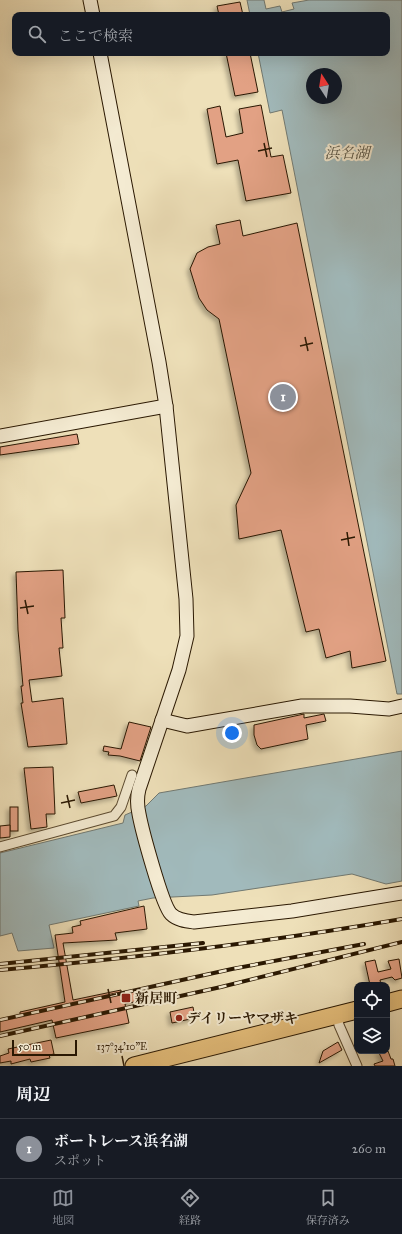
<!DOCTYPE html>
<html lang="ja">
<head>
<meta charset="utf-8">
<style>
  body { margin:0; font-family:"IM FELL Great Primer","Noto Serif JP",serif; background:#20242c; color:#f1f3f6 }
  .controls { position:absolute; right:12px; bottom:12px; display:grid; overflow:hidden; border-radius:8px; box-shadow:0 4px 16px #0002 }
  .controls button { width:36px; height:36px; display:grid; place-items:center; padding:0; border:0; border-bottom:1px solid #363941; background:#171b24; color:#f1f3f6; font:20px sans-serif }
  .compass { position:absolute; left:306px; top:68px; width:36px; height:36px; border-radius:50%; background:#171b24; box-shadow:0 4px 16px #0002; rotate:348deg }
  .scale { position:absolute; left:12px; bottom:10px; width:65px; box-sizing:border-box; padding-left:4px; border:2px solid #2a1802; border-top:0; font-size:11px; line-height:14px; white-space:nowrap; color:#2a1802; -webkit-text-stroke:3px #f4ebd2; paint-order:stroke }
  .you { position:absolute; left:232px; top:733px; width:14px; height:14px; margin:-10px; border:3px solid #fff; border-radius:50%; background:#1a73e8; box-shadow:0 0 0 6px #1a73e833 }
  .badge { display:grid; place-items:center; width:26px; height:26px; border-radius:50%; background:#8c9099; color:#fff; font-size:13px; font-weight:700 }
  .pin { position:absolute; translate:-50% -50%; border:2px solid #fff; box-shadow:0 1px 4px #0006 }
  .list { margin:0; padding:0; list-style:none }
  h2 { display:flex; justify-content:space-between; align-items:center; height:52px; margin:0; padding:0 16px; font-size:17px }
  h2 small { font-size:13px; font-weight:400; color:#9ea1a6 }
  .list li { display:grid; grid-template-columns:26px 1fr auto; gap:12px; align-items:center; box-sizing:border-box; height:60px; padding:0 16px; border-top:1px solid #363941 }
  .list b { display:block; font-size:15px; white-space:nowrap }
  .list p { margin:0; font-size:13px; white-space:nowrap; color:#9ea1a6 }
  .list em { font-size:13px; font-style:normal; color:#9ea1a6 }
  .icon { flex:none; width:22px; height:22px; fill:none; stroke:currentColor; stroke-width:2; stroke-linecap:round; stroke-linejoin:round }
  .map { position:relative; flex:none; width:402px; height:1066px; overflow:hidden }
  .search { position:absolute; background:#171b24; box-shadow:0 4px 16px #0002; left:12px; right:12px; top:12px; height:44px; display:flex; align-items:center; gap:10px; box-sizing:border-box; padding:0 14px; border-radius:8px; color:#9ea1a6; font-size:15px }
  .sheet { height:112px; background:#171b24 }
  nav { display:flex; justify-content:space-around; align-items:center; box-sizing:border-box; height:56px; border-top:1px solid #363941; background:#171b24; font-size:11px; color:#9ea1a6 }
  nav a { display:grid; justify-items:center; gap:2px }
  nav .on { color:#8c9099 }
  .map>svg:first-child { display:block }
  .water { fill:#a1babc; stroke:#717972; fill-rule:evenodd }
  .building { fill:#e2a184; stroke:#2a1802; filter:url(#shadow) }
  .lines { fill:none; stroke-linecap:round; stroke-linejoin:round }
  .street-casing { stroke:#5b4a30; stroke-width:11 }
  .secondary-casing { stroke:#2a1802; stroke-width:15 }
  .highway-casing { stroke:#2a1802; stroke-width:19 }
  .street { stroke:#f4ebd2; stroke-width:9 }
  .secondary { stroke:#f4ebd2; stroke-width:13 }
  .highway { stroke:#e7c07c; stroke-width:17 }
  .rail-casing { stroke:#2a1802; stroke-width:4 }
  .rail { stroke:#f4ebd2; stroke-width:2.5; stroke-dasharray:8; stroke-linecap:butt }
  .ticks { fill:none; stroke:#2a1802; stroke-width:1.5 }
  .poi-dot { fill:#8f2418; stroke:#f4ebd2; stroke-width:1.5 }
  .labels { text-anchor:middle; stroke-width:4; stroke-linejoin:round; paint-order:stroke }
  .poi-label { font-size:14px; font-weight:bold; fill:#2a1802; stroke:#f4ebd2; text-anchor:start }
  .water-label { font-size:15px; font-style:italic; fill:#545143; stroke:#f4ebd2 }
  .ticks-label { font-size:10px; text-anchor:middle; fill:#2a1802; stroke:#f4ebd2; stroke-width:4; stroke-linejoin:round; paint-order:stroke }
</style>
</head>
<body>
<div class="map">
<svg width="402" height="1066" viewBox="0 0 402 1066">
  <defs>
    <filter id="shadow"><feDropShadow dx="-3" dy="3" stdDeviation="2" flood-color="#0004"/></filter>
  </defs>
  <rect width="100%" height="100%" fill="#eee0b9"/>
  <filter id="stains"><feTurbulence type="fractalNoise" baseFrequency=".005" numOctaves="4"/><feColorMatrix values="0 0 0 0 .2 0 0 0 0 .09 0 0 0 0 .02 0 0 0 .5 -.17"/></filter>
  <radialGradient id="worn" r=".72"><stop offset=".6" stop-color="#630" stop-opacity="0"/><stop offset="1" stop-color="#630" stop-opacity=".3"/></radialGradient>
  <!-- water -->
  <g class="water">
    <path d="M247,0H264L266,9L280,6L282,12L294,9L292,3L309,0H402V694H397L282,110L270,113L258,53H387V15H250ZM312,74H336V98H312Z"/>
    <path d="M402,751V881L386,884L352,874L212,895L153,898L138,901L139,906L49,925L54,948L18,951L12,933L0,936V853L123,823L125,815L146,806L159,793Z"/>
  </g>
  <!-- building -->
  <g class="building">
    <path d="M240,2L243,15H219L217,6Z"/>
    <path d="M226,53H250L258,92L235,96Z"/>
    <path d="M261,105L271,157L283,155L291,193L246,201L238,160L217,164L207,109L220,106L226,137L243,133L239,109Z"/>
    <path d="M240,220L243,236L297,223L386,661L352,668L350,651L326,658L319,629L306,632L281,530L239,539L236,505L251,473L219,319L207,310L199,298L190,269L197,253L208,247L220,244L216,225Z"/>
    <path d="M77,434L79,444L0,455V447Z"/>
    <path d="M63,570L65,618H61L63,648H59L62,676L29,680L32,702L63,698L67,744L28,747L21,703H23L21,686H23L18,630L16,572Z"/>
    <path d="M304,714V718L324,714L326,721L306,725L308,739L261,749L257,745L254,735V725Z"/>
    <path d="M129,722L151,727L140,761L120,756L108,755L109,752L103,751L104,746L121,749Z"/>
    <path d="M53,767L55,814H46L47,827L31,829L24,768Z"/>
    <path d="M114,785L117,796L81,803L78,792Z"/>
    <rect x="10" y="807" width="8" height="24"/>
    <path d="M10,825V837L0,838V826Z"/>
    <path d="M144,906L147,929L115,933L117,940L63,943L73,1000L121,990V993L144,988L147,999L125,1004L129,1023L56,1038L52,1020L0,1032V1020L20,1016V1012L65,1002L55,935L73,933L72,927L81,925L80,921Z"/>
    <path d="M399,959L402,978L395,980L392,977L380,980L381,985H370L365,962L375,960L378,972L391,969L388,961Z"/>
    <path d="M193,1007L195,1018L172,1023L170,1012Z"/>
    <path d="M51,1040L54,1054L49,1055L50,1058L31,1062L30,1059L11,1064V1061L0,1063V1056L9,1053L8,1049Z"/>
    <path d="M338,1042L342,1050L319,1063L323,1051Z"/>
    <path d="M378,1051H388L391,1059H393L395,1066H375L374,1064L383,1061Z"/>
  </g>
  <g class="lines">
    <defs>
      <g id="street">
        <path d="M0,847L114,816L121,807L132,775"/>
        <path d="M337,1015L339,1025L357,1066"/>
      </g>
      <g id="secondary">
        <path d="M90,0L93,15"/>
        <path d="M100,53L159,362L166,406L186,599L187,636L179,670L139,789C137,797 137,805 139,814C142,830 162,905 171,914C177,920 186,921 194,922L292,911L402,893"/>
        <path d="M0,436L166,406"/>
        <path d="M162,720L187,726L302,706H350L389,709L402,706"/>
      </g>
      <g id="highway">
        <path d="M387,1003L402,999"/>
        <path d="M134,1066L357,1010"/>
      </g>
    </defs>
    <!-- street casing -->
    <use href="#street" class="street-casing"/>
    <!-- secondary casing -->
    <use href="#secondary" class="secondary-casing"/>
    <!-- highway casing -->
    <use href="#highway" class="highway-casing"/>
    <!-- street -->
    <use href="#street" class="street"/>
    <!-- secondary -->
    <use href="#secondary" class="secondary"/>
    <!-- highway -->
    <use href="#highway" class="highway"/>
    <defs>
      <g id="rail">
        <path d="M0,964L203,943"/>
        <path d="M0,970C135,958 269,942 402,919"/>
        <path d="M0,1020L232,969L364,944"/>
        <path d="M0,1036L221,987L402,942"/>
      </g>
    </defs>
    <!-- rail casing -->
    <use href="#rail" class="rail-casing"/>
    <!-- rail -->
    <use href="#rail" class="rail"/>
  </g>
  <!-- ticks -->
  <path class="ticks" d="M264,143L267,157M258,151L272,148M305,337L308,351M300,346L313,343M347,532L349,546M341,540L355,537M25,600L28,614M20,608L34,606M67,795L70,808M61,803L75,800M108,989L111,1003M103,997L116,994M122,1056L124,1066"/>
  <!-- markers -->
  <g class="poi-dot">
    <rect x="121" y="993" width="10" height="10" rx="2"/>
    <circle cx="179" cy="1018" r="4"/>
  </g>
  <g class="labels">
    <!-- poi labels -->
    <g class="poi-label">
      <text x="135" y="1003">新居町</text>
      <text x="187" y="1023">デイリーヤマザキ</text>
    </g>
    <!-- water labels -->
    <g class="water-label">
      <text x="347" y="158">浜名湖</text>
    </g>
  </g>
  <g class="ticks-label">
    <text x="122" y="1050">137°34'10"E</text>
  </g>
  <rect width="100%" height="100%" filter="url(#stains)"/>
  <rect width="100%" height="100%" fill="url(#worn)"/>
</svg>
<div class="controls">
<button><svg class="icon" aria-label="locate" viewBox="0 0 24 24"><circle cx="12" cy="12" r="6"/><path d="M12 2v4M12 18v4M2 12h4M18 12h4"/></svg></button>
<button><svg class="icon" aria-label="layers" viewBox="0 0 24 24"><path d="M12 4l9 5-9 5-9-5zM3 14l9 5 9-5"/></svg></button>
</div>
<svg class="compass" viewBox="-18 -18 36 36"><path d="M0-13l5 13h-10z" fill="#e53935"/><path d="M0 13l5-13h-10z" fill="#9ea1a6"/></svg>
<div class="scale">50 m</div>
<div class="you"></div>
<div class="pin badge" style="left:283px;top:397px">1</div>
<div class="search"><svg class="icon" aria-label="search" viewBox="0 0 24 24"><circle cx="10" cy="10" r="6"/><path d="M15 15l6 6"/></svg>ここで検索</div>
</div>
<section class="sheet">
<h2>周辺<small></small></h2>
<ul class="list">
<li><span class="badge">1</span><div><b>ボートレース浜名湖</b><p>スポット</p></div><em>260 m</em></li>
</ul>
</section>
<nav>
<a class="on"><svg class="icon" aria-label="map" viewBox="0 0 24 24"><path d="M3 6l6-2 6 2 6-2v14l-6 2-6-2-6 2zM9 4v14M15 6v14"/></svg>地図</a>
<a><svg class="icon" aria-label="directions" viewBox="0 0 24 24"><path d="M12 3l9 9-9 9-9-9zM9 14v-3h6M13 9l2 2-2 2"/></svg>経路</a>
<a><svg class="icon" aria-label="saved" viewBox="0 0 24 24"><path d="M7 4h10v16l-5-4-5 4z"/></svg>保存済み</a>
</nav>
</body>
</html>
